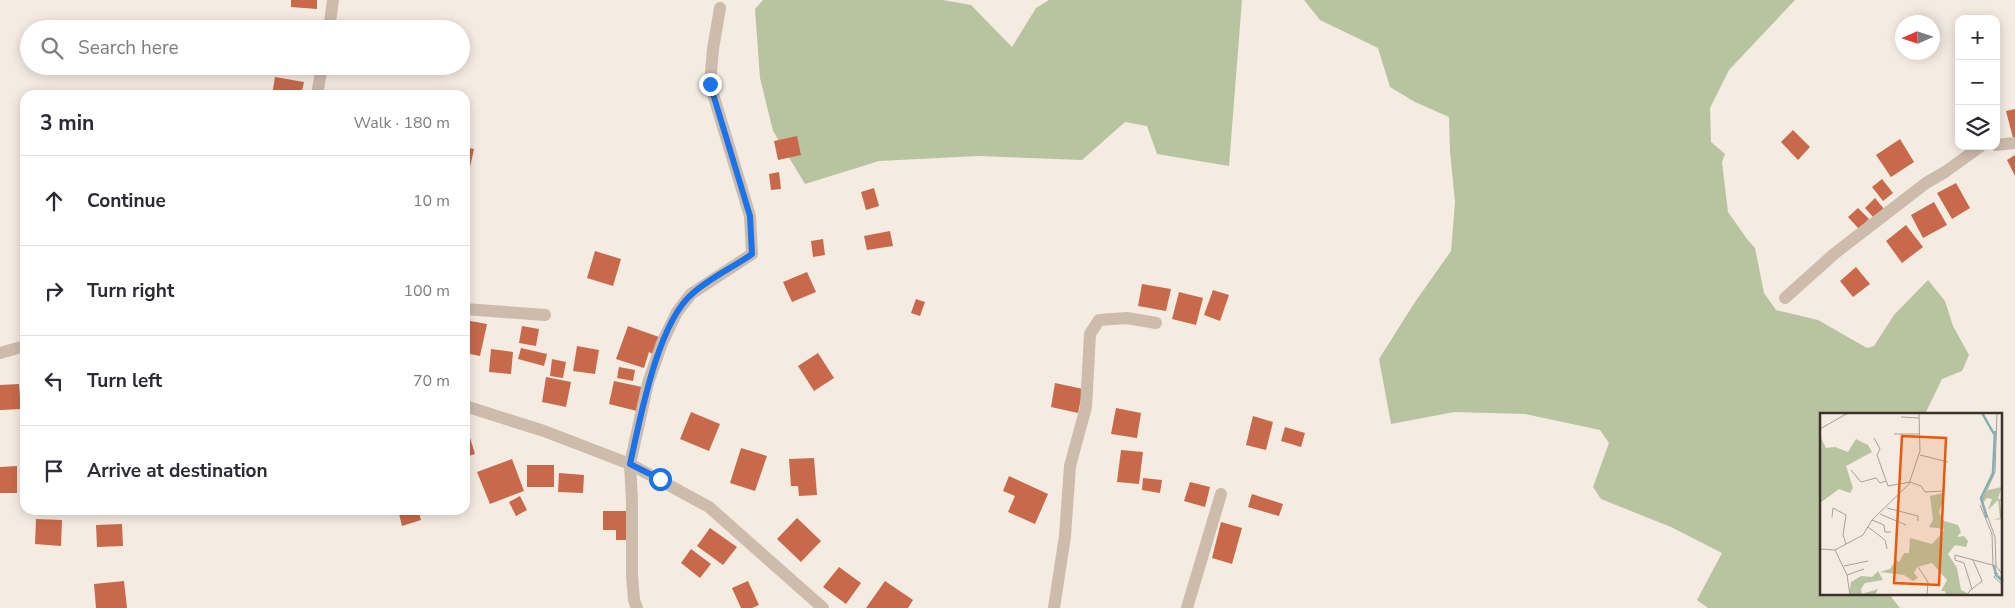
<!DOCTYPE html>
<html lang="en">
<head>
<meta charset="utf-8">
<style>
  body { margin:0; font-family:"Nunito Sans",sans-serif; background:#f7f7f7; color:#2b2b33 }
  .controls { position:absolute; right:15px; top:15px; display:grid; overflow:hidden; border-radius:10px; box-shadow:0 2px 12px #0003 }
  .controls button { width:45px; height:45px; display:grid; place-items:center; padding:0; border:0; border-bottom:1px solid #e1e1e2; background:#fff; color:#2b2b33; font:25px sans-serif }
  .compass { position:absolute; left:1895px; top:15px; width:45px; height:45px; border-radius:50%; background:#fff; box-shadow:0 2px 12px #0003; rotate:267deg }
  .stop { position:absolute; width:15px; height:15px; margin:-11px; border:4px solid #1a73e8; border-radius:50%; background:#fff }
  .stop.end { background:#1a73e8; border-color:#fff; box-shadow:0 1px 5px #0008 }
  .list { margin:0; padding:0; list-style:none }
  h2 { display:flex; justify-content:space-between; align-items:center; height:65px; margin:0; padding:0 20px; font-size:21px }
  h2 small { font-size:16px; font-weight:400; color:#7c7c81 }
  .list li { display:grid; grid-template-columns:32px 1fr auto; gap:15px; align-items:center; box-sizing:border-box; height:90px; padding:0 20px; border-top:1px solid #e1e1e2 }
  .list b { display:block; font-size:19px; white-space:nowrap }
  .list em { font-size:16px; font-style:normal; color:#7c7c81 }
  .icon { flex:none; width:28px; height:28px; fill:none; stroke:currentColor; stroke-width:2; stroke-linecap:round; stroke-linejoin:round }
  .map { position:relative; flex:none; width:2015px; height:608px; overflow:hidden }
  .search { position:absolute; background:#fff; box-shadow:0 2px 12px #0003; left:20px; top:20px; width:450px; height:55px; display:flex; align-items:center; gap:12px; box-sizing:border-box; padding:0 18px; border-radius:28px; color:#7c7c81; font-size:19px }
  .panel { position:absolute; background:#fff; box-shadow:0 2px 12px #0003; left:20px; top:90px; width:450px; height:425px; border-radius:15px }
  .map>svg:first-child { display:block }
  .green { fill:#b8c4a0 }
  .building { fill:#c8694b }
  .lines { fill:none; stroke-linecap:round; stroke-linejoin:round }
  .minor { stroke:#cdbbac; stroke-width:12 }
  .route { stroke:#1a73e8; stroke-width:6 }
  .inset-river { fill:none; stroke:#7fb0b2; stroke-width:2.5 }
  .inset-road { fill:none; stroke:#aaa098; stroke-width:1 }
  .view { fill:#e8590c; fill-opacity:0.15; stroke:#e8590c; stroke-width:2.5 }
  .inset-edge { fill:none; stroke:#3b302b; stroke-width:2.5 }
</style>
</head>
<body>
<div class="map">
<svg width="2015" height="608" viewBox="0 0 2015 608">
  <rect width="100%" height="100%" fill="#f4ebe1"/>
  <!-- green -->
  <g class="green">
    <path d="M763,0H943L971,5L1012,47L1036,8L1049,0H1242L1229,166L1157,154L1147,126L1125,122L1082,160L978,156L879,161L805,184L773,131L760,78L755,9Z"/>
    <path d="M1304,0H1795L1729,70L1710,108L1711,142L1725,154L1722,162L1728,212L1747,239L1755,248L1764,293L1776,310L1818,320L1867,348L1874,346L1894,315L1928,280L1945,301L1953,326L1969,355L1962,371L1942,379L1925,414H1821V594H1889L1900,608H1708L1697,600L1722,553L1671,527L1601,499L1593,487L1609,443L1600,430L1525,414L1454,412L1391,424L1379,359L1415,302L1451,251L1455,202L1450,151L1449,117L1415,102L1390,87L1378,48L1320,20Z"/>
  </g>
  <!-- building -->
  <g class="building">
    <path d="M291,0H317V9L291,7Z"/>
    <path d="M275,77L304,82L301,95H272Z"/>
    <path d="M2015,109V138H2013L2006,111Z"/>
    <path d="M1793,130L1810,147L1798,160L1781,142Z"/>
    <path d="M797,136L801,155L778,160L774,141Z"/>
    <path d="M1900,139L1914,162L1891,177L1876,155Z"/>
    <path d="M465,147L474,149L469,172L465,171Z"/>
    <path d="M2015,155V176L2007,160Z"/>
    <path d="M779,172L781,189L771,190L769,174Z"/>
    <path d="M1882,179L1893,193L1883,201L1872,187Z"/>
    <path d="M1956,183L1970,208L1952,219L1937,193Z"/>
    <path d="M874,188L879,206L866,210L861,192Z"/>
    <path d="M1875,198L1884,209L1874,218L1865,208Z"/>
    <path d="M1934,202L1947,225L1923,238L1911,215Z"/>
    <path d="M1858,208L1869,219L1859,229L1848,217Z"/>
    <path d="M1906,225L1923,247L1902,263L1886,241Z"/>
    <path d="M890,231L893,246L867,250L864,236Z"/>
    <path d="M823,239L825,255L813,257L811,241Z"/>
    <path d="M595,251L621,259L613,286L587,278Z"/>
    <path d="M1856,267L1870,284L1853,297L1840,281Z"/>
    <path d="M807,272L816,292L792,302L783,282Z"/>
    <path d="M1142,284L1171,289L1166,311L1138,306Z"/>
    <path d="M1213,290L1229,295L1220,321L1204,315Z"/>
    <path d="M1179,292L1203,298L1196,325L1172,319Z"/>
    <path d="M916,299L925,302L920,316L911,313Z"/>
    <path d="M465,320L487,324L480,356L465,353Z"/>
    <path d="M522,326L539,329L536,346L519,343Z"/>
    <path d="M628,326L659,337L653,354L649,352L644,368L616,359Z"/>
    <path d="M577,346L599,350L595,374L573,371Z"/>
    <path d="M521,348L547,354L544,366L518,359Z"/>
    <path d="M491,349L513,352L511,374L489,372Z"/>
    <path d="M818,353L834,378L814,391L798,366Z"/>
    <path d="M552,359L566,362L563,378L550,376Z"/>
    <path d="M619,367L635,370L633,381L617,378Z"/>
    <path d="M546,377L571,382L566,407L542,402Z"/>
    <path d="M614,381L642,387L637,411L609,404Z"/>
    <path d="M1055,383L1083,389L1078,413L1051,407Z"/>
    <path d="M19,384L21,409L0,410V385Z"/>
    <path d="M1116,408L1141,413L1137,438L1111,434Z"/>
    <path d="M691,412L720,424L709,451L680,439Z"/>
    <path d="M1253,416L1273,422L1266,450L1246,445Z"/>
    <path d="M1285,427L1305,433L1301,447L1281,441Z"/>
    <path d="M468,431L475,454L465,457V432Z"/>
    <path d="M741,448L767,456L755,491L730,483Z"/>
    <path d="M1121,450L1143,452L1139,484L1117,482Z"/>
    <path d="M814,458L817,495L799,496L798,486H791L789,459Z"/>
    <path d="M512,459L524,491L490,504L477,472Z"/>
    <rect x="527" y="465" width="27" height="22"/>
    <path d="M17,466V493H0V467Z"/>
    <path d="M559,473L584,475L583,493L558,492Z"/>
    <path d="M1009,476L1048,494L1035,524L1008,512L1015,496L1003,491Z"/>
    <path d="M1143,478L1162,480L1160,493L1142,490Z"/>
    <path d="M1190,482L1210,487L1205,507L1184,501Z"/>
    <path d="M1252,494L1283,504L1279,516L1248,507Z"/>
    <path d="M520,496L527,510L516,516L509,502Z"/>
    <path d="M398,510H418L421,520L402,526Z"/>
    <path d="M603,511H628L627,540H616V530H603Z"/>
    <path d="M797,518L821,541L801,562L777,539Z"/>
    <path d="M36,519L62,520L61,546L35,544Z"/>
    <path d="M1221,522L1242,528L1232,564L1212,558Z"/>
    <path d="M122,524L123,546L97,547L96,525Z"/>
    <path d="M710,528L737,547L723,565L697,546Z"/>
    <path d="M691,549L711,564L700,578L681,563Z"/>
    <path d="M839,567L861,583L846,604L823,587Z"/>
    <path d="M124,581L127,608H96L94,584Z"/>
    <path d="M748,581L759,605L752,608H741L732,588Z"/>
    <path d="M885,581L913,600L908,608H866Z"/>
  </g>
  <g class="lines">
    <!-- minor -->
    <g class="minor">
      <path d="M329,29L333,0"/>
      <path d="M317,95L322,66"/>
      <path d="M1996,145L2015,143"/>
      <path d="M1785,298L1834,254L1926,183L1945,172L1981,146"/>
      <path d="M465,309L545,315"/>
      <path d="M0,353L25,346"/>
      <path d="M465,406L544,431L630,464L709,507L823,608"/>
      <path d="M637,608L634,600L632,576V501L630,464L648,383L662,343L677,312L691,294L752,254L750,216L710,84L713,49L720,8"/>
      <path d="M1054,608L1065,536L1070,466L1086,407L1090,334L1099,320L1127,318L1156,323"/>
      <path d="M1187,608L1221,494"/>
    </g>
  </g>
  <g class="lines">
    <!-- route -->
    <path class="route" d="M660,479L630,464C640,420 657,324 692,294C709,278 734,267 752,254L750,216L710,84"/>
  </g>
  <!-- overview -->
  <g transform="translate(1820 413)">
    <rect width="182" height="182" fill="#f4ebe1"/>
    <path d="M0,23L6,35L15,34L28,39L36,26L48,32L52,39L26,53L33,75L30,80L19,76L0,90ZM182,74L178,85L182,87L180,88L182,106L173,107L180,105L178,87L168,97L172,86L167,85L163,90V85L168,77ZM123,80L124,86L119,99L124,108L138,112L141,119L137,124L144,123L148,128L146,134L135,132L128,141L137,155L141,177L151,182H126L125,178H121L127,167L112,150L97,154L94,160L98,165L93,168L84,162L60,159L70,156L76,147L79,149L84,140H89L90,125L112,131L123,119L124,116L109,114L113,107L110,83ZM58,158L63,167L45,170L41,176L42,181L58,176L55,182H29L31,169L41,163L52,164Z" fill="#b8c4a0"/>
    <path class="inset-river" d="M162,0L174,21M167,105L161,85L173,60L175,18M174,153L176,162L183,168"/>
    <path class="inset-road" d="M81,4L99,5M0,16L28,0M74,21H100M54,25L60,36L57,42L68,73L90,69L101,73L105,79L123,78M100,42L128,49M31,57L41,69L56,65L60,70L66,68M160,92L172,121L173,154M67,95L98,103V108M60,101L86,112M12,104L13,95L26,102L23,122L26,131M52,107L64,112L65,119H71M48,114L65,127L67,136M0,136L15,137M24,153L48,148M176,153L175,124L162,88L175,59L177,0M98,154L108,169L107,182M178,160L174,164L183,172M27,162L44,156M152,176L162,168L153,147M148,180L152,176L144,150L135,147V142L176,153L183,162M30,182L27,162L15,137L43,122L52,107L89,71L100,38L99,0"/>
    <path class="view" d="M82,23L126,25L119,172L74,170Z"/>
    <rect width="182" height="182" class="inset-edge"/>
  </g>
</svg>
<div class="controls">
<button>+</button>
<button>−</button>
<button><svg class="icon" aria-label="layers" viewBox="0 0 24 24"><path d="M12 4l9 5-9 5-9-5zM3 14l9 5 9-5"/></svg></button>
</div>
<svg class="compass" viewBox="-18 -18 36 36"><path d="M0-13l5 13h-10z" fill="#e53935"/><path d="M0 13l5-13h-10z" fill="#7c7c81"/></svg>
<div class="stop" style="left:660px;top:479px"></div>
<div class="stop end" style="left:710px;top:84px"></div>
<div class="search"><svg class="icon" aria-label="search" viewBox="0 0 24 24"><circle cx="10" cy="10" r="6"/><path d="M15 15l6 6"/></svg>Search here</div>
<section class="panel">
<h2>3 min<small>Walk · 180 m</small></h2>
<ul class="list">
<li><svg class="icon" aria-label="ahead" viewBox="0 0 24 24"><path d="M12 20V5M6 11l6-6 6 6"/></svg><div><b>Continue</b></div><em>10 m</em></li>
<li><svg class="icon" aria-label="right" viewBox="0 0 24 24"><path d="M7 20v-9h11M14 6l5 5-5 5"/></svg><div><b>Turn right</b></div><em>100 m</em></li>
<li><svg class="icon" aria-label="left" viewBox="0 0 24 24"><path d="M17 20v-9H6M10 6l-5 5 5 5"/></svg><div><b>Turn left</b></div><em>70 m</em></li>
<li><svg class="icon" aria-label="arrive" viewBox="0 0 24 24"><path d="M6 21V4h12l-3 4 3 4H6"/></svg><div><b>Arrive at destination</b></div></li>
</ul>
</section>
</div>
</body>
</html>
